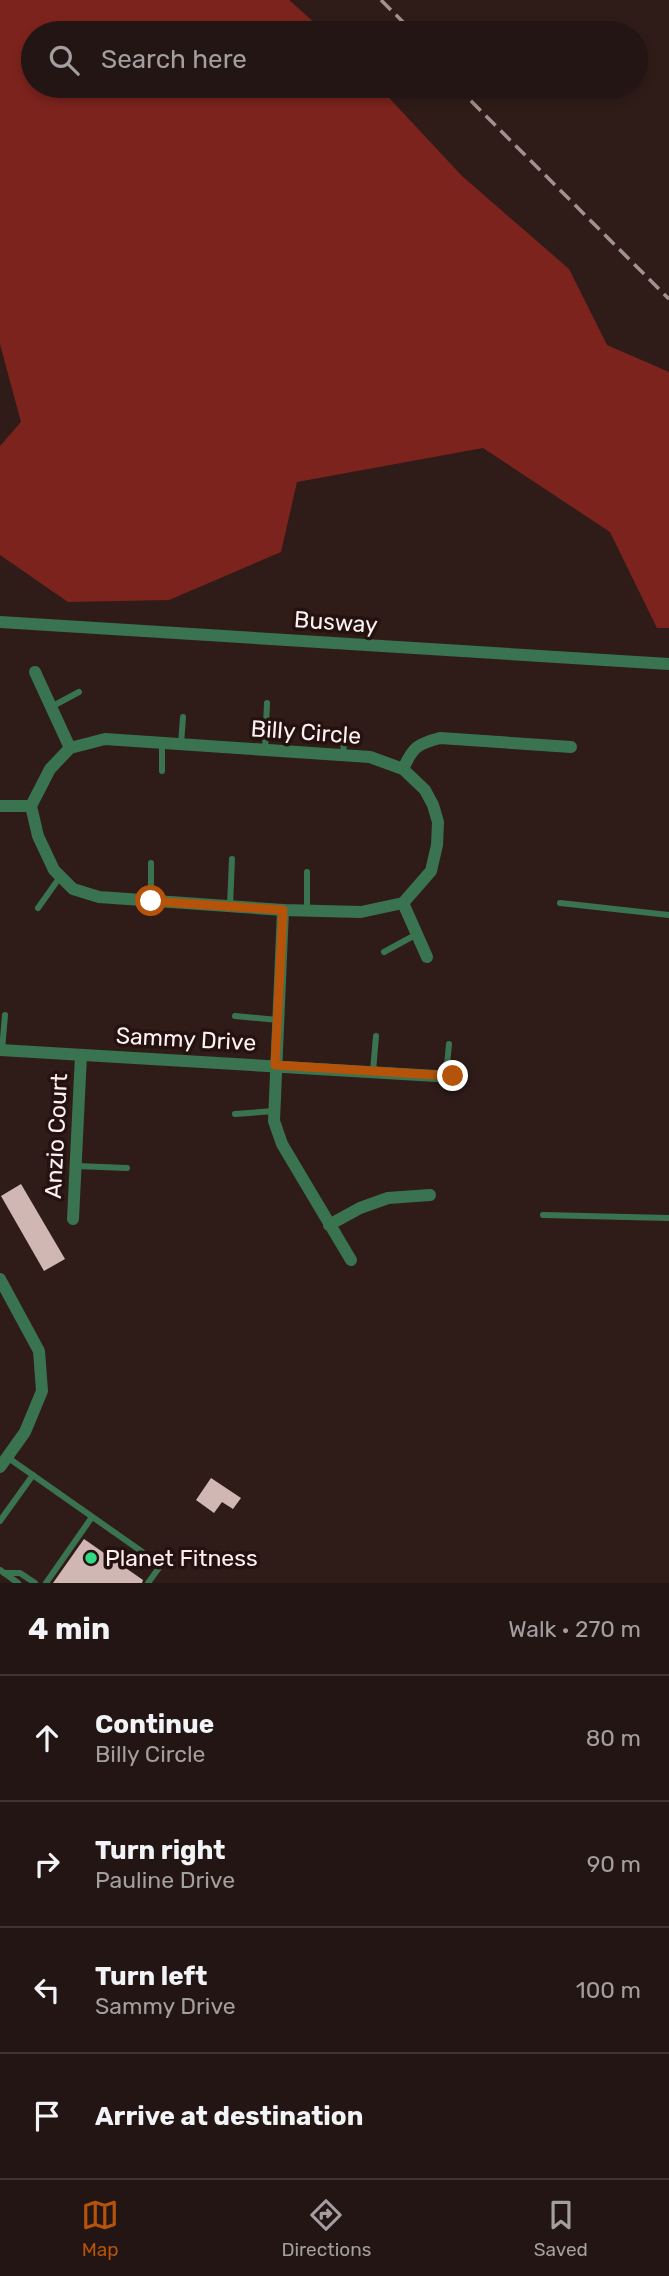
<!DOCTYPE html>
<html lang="en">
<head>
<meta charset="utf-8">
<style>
  body { margin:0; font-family:Rubik,sans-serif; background:#2b1e1c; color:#f1f3f6 }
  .stop { position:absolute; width:21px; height:21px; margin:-16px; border:5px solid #b45309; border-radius:50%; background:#fff }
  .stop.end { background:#b45309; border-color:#fff; box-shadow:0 2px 7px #0008 }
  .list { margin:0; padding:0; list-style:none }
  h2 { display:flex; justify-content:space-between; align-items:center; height:91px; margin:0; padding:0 28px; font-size:30px }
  h2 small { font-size:23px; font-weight:400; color:#a39fa0 }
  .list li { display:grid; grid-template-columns:46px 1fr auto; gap:21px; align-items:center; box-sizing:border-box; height:126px; padding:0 28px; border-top:2px solid #403433 }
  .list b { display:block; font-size:26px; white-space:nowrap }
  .list p { margin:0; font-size:23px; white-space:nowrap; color:#a39fa0 }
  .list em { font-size:23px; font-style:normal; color:#a39fa0 }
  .icon { flex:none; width:38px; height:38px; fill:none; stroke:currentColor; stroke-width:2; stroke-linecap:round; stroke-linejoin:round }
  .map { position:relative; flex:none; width:669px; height:1583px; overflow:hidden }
  .search { position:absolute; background:#231513; box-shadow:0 4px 10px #0003; left:21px; right:21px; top:21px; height:77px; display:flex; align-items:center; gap:18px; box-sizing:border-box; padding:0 24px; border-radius:38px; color:#a39fa0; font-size:26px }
  .sheet { height:595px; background:#231513 }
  nav { display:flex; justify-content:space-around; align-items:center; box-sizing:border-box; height:98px; border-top:2px solid #403433; background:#231513; font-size:19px; color:#a39fa0 }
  nav a { display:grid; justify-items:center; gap:4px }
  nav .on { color:#b45309 }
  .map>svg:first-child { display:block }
  .green { fill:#7d231d }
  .building { fill:#d1b7b3 }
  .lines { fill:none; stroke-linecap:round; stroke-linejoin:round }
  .service { stroke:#3a734f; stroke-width:6 }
  .minor { stroke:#3a734f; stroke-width:12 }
  .rail { stroke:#a0928f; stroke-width:3.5; stroke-dasharray:14 7; stroke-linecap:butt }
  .route { stroke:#b45309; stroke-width:9 }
  .poi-dot { fill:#33d882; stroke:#251210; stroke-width:2.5 }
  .labels { text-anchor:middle; stroke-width:7; stroke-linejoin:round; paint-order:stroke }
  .street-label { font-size:23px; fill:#fdf2f0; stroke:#251210 }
  .poi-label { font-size:23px; fill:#fdf2f0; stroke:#251210; text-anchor:start }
</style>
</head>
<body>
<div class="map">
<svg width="669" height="1583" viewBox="0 0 669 1583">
  <rect width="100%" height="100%" fill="#2f1c19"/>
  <!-- green -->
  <path class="green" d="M0,0H289L326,33H33V86H378L462,176L569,269L607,345L669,372V628H657L610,532L483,448L297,482L281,552L169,600L68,602L0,555V446L21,422L0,344Z"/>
  <!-- building -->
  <g class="building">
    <path d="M21,1184L65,1259L44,1271L1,1196Z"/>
    <path d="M211,1478L241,1498L233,1509L222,1502L214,1513L196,1500Z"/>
    <path d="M84,1539L143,1580L142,1583H53Z"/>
  </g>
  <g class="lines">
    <!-- service -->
    <g class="service">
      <path d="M51,707L79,692"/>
      <path d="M181,744L183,717"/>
      <path d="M265,750L267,703"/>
      <path d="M343,755L345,728"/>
      <path d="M162,771V743"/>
      <path d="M151,863V901"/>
      <path d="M307,872V911"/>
      <path d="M560,903L669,915"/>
      <path d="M230,906L232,859"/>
      <path d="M38,908L60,877"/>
      <path d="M384,952L417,934"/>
      <path d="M235,1016L278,1020"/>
      <path d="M2,1050L5,1015"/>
      <path d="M373,1071L376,1036"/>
      <path d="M446,1076L449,1044"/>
      <path d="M235,1114L274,1111"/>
      <path d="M76,1166L127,1168"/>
      <path d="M543,1215L669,1218"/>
      <path d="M7,1457L161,1565L148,1583"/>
      <path d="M0,1521L33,1475"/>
      <path d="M0,1570L18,1583"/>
      <path d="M4,1573H20L35,1583"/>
      <path d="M46,1583L92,1517"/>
    </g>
    <!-- minor -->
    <g class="minor">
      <path d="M0,622L669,664"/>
      <path d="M35,672L70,748"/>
      <path d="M105,739L370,757L403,769L425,790L433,805L438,822L437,845L431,871L403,903L361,912L283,910L99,897L73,889L54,870L38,836L31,806L50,769L70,748Z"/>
      <path d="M403,769C413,747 417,744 440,738L571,747"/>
      <path d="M0,806H31"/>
      <path d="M403,903L427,957"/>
      <path d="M283,910L274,1121L282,1144L351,1260"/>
      <path d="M0,1050L453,1077"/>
      <path d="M73,1219L81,1055"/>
      <path d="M329,1225L360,1208L388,1198L430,1195"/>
      <path d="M0,1279L39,1351L42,1391L25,1432L0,1467"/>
    </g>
    <!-- rail -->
    <g class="rail">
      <path d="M381,0L414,33"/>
      <path d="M456,86L669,299"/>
    </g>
  </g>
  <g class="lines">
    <!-- route -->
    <path class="route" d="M151,901L283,910L275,1065L453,1076"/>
  </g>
  <!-- markers -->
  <circle class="poi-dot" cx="91" cy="1558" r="7"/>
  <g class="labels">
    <!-- street labels -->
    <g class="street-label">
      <text transform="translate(336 622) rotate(4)" y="8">Busway</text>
      <text transform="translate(306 732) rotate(4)" y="8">Billy Circle</text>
      <text transform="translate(186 1039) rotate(3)" y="8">Sammy Drive</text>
      <text transform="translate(56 1136) rotate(-87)" y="8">Anzio Court</text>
    </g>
    <!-- poi labels -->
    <g class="poi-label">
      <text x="105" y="1566">Planet Fitness</text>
    </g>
  </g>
</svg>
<div class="stop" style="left:151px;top:901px"></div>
<div class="stop end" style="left:453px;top:1076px"></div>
<div class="search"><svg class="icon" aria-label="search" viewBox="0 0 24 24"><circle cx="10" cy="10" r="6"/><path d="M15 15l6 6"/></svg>Search here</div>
</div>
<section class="sheet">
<h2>4 min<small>Walk · 270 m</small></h2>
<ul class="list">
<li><svg class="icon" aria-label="ahead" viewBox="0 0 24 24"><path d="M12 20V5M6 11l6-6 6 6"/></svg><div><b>Continue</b><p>Billy Circle</p></div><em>80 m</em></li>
<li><svg class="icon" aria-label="right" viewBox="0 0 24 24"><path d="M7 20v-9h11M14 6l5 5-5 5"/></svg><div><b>Turn right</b><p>Pauline Drive</p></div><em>90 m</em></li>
<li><svg class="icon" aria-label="left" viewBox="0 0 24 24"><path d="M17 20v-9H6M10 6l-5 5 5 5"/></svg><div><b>Turn left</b><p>Sammy Drive</p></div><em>100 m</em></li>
<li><svg class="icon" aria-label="arrive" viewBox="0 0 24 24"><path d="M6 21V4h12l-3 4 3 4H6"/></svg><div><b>Arrive at destination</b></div></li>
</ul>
</section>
<nav>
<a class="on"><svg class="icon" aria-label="map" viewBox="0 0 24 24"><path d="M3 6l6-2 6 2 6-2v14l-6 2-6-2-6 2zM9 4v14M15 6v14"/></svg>Map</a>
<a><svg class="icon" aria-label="directions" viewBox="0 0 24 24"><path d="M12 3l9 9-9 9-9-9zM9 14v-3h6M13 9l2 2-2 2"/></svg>Directions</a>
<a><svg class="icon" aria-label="saved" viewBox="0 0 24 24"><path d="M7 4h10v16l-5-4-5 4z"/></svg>Saved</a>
</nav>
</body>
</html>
